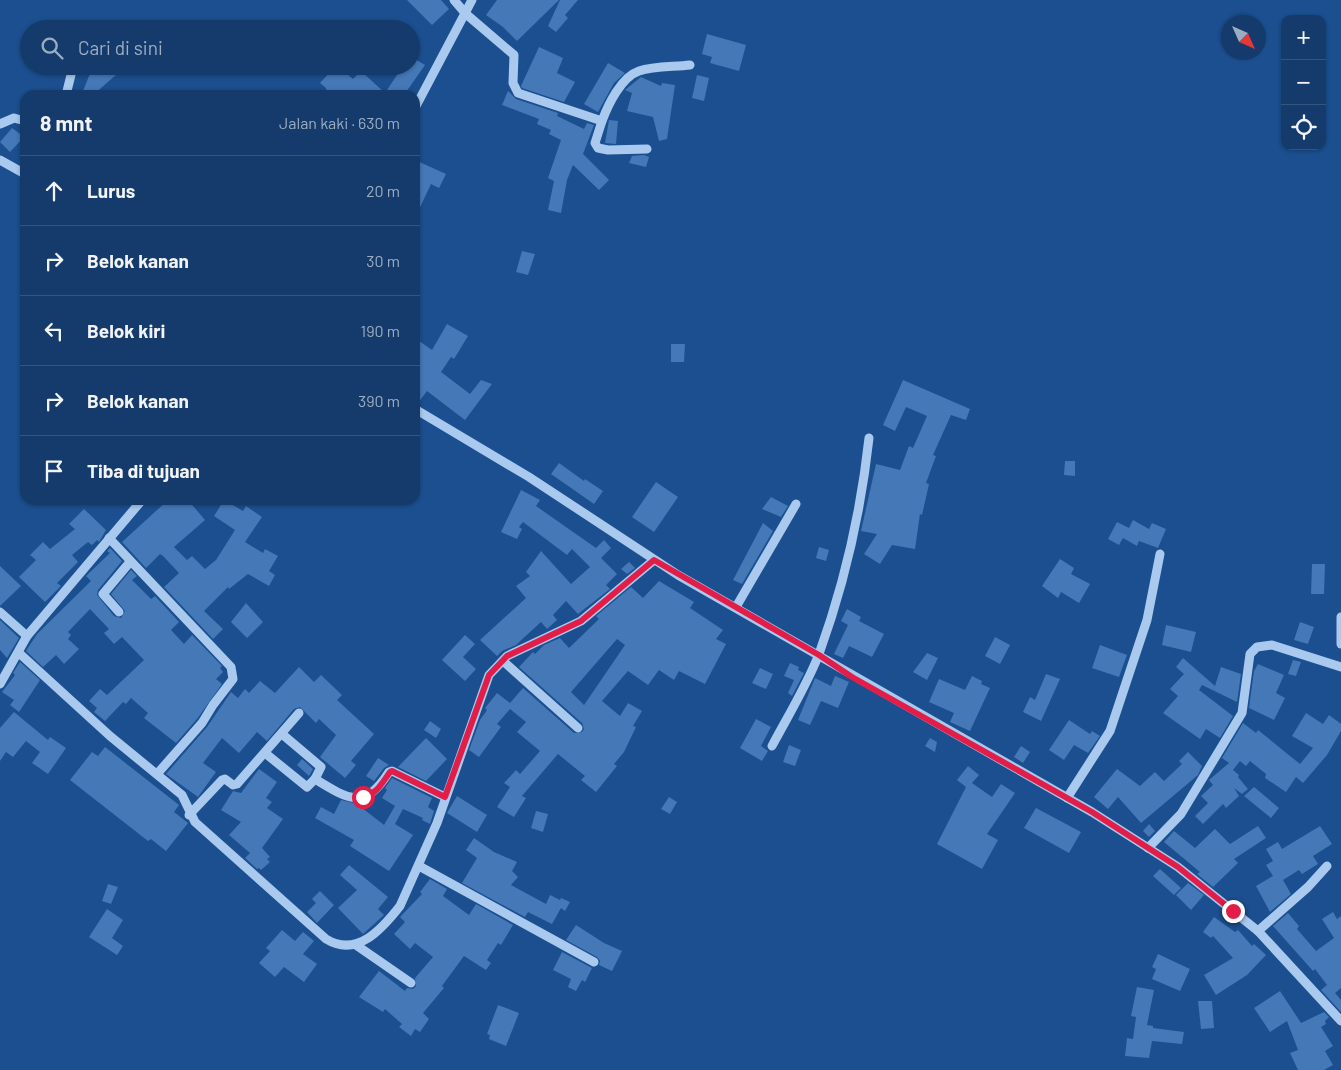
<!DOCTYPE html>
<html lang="id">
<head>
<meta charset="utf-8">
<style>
  body { margin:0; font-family:Barlow,sans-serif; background:#1d4271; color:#f1f3f6 }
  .controls { position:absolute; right:15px; top:15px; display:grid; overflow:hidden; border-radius:10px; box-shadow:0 1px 4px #0004 }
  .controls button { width:45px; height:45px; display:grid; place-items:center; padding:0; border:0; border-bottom:1px solid #33557e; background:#143b6b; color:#f1f3f6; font:25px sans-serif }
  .compass { position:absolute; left:1221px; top:15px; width:45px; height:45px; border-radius:50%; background:#143b6b; box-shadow:0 1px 4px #0004; rotate:135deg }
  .stop { position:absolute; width:15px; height:15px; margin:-11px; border:4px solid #e11d48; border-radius:50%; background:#fff }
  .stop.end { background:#e11d48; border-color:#fff; box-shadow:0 1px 5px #0008 }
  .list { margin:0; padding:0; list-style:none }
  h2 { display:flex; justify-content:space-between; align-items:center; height:65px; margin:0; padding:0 20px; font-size:21px }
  h2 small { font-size:16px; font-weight:400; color:#9dadc1 }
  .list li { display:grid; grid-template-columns:32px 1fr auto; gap:15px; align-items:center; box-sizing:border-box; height:70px; padding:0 20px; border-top:1px solid #33557e }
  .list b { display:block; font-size:19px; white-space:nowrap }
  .list em { font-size:16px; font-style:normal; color:#9dadc1 }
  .icon { flex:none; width:28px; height:28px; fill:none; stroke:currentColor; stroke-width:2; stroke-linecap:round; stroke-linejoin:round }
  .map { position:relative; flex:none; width:1341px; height:1070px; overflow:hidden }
  .search { position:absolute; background:#143b6b; box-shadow:0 1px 4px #0004; left:20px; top:20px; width:400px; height:55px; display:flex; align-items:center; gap:12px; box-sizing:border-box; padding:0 18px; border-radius:28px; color:#9dadc1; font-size:19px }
  .panel { position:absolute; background:#143b6b; box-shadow:0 1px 4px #0004; left:20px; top:90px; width:400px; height:415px; border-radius:15px }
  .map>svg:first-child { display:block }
  .building { fill:#4478b7; fill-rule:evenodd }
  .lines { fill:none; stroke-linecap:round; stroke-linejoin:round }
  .minor { stroke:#a9c9ee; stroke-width:9 }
  .route { stroke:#e11d48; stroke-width:6 }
</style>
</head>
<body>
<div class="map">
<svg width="1341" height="1070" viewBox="0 0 1341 1070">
  <rect width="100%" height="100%" fill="#1b4f8f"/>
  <!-- building -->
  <g class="building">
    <path d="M407,0H441L449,9L432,25Z"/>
    <path d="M497,0H559L517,41L503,27L486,15Z"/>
    <path d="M560,0H578L565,15L568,18L556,32L548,26Z"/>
    <path d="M707,34L746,45L739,71L710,63L712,57L702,54Z"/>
    <path d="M539,47L563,58L557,73L575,82L564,102L522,88L521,86Z"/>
    <path d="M411,57L425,65L404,95H327L326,88L320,83L330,72L333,75L340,68L353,79L361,71L385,93L403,66H411Z"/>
    <path d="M608,63L625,73L614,83L598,112L584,104Z"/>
    <path d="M93,66H110L117,74L93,95L83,91Z"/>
    <path d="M697,75L709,78L704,101L692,98Z"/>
    <path d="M641,77L661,86L662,83L675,85L667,139L659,141L653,117L627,111L632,93L625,90Z"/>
    <path d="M508,91L516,99L558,113L557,116L584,129L587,123L594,125L583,154L609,180L599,190L573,165L567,180L561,213L548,210L554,181L548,178L561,140L549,134L551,130L537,124L539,119L502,105Z"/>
    <path d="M609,120L618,121L616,144L605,143Z"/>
    <path d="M12,128L24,137L10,152L0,142Z"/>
    <path d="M644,155L649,157L646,167L629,163L632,156Z"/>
    <path d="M415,160L446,174L439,188L431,184L415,218Z"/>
    <path d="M522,251L535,254L528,275L516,272Z"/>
    <path d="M447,324L468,336L454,359L451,357L441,372L470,394L481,380L492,384L465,420L427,391L418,403H415V338L432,350Z"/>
    <path d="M671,344H685L684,362H671Z"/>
    <path d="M903,380L970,409L966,420L951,415L933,455L936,456L926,483L929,484L922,515L920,514L915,549L892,545L880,564L864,554L877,534L861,531L876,464L900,470L909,446L913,448L927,416L906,407L895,431L883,425Z"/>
    <path d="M1065,461H1075V476L1064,475Z"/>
    <path d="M559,463L584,481L585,479L603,491L594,504L551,474Z"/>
    <path d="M656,482L678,497L654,532L632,517Z"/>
    <path d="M521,490L540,500L536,506L596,548L604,540L611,548L601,558L617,574L606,585L610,589L578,614L566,601L553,615L557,620L547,629L541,622L516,645L502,651L497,656L480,640L526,598L516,586L530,576L526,572L541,551L571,584L590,567L572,549L567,555L523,522L519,527L522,529L517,539L501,532Z"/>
    <path d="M771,497L788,506L781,517L762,509Z"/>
    <path d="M168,500H173L177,505L183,500H188L205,520L174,547L187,560L192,556L205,569L216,560L235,530L214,516L224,500L243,511L246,506L262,517L245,542L263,553L265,549L278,556L269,571L275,575L269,586L248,574L229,589L228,587L204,611L223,629L213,639L164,587L179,573L163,556L160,554L146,568L122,542Z"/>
    <path d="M84,509L106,530L99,542L97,540L92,545L88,542L72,555L78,562L57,583L61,586L45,602L19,577L36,560L30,555L43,542L50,549L75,529L69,524Z"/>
    <path d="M1133,520L1149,529L1152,523L1166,529L1158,548L1139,541L1137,546L1123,538L1119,545L1108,539L1117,522L1129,528Z"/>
    <path d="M763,523L773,531L742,584L733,580Z"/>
    <path d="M819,547L829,550L826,561L816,558Z"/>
    <path d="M110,548L122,561L98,590L97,595L114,616L121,618L125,611L111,594L131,570L137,576L132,580L151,599L155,596L179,622L171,630L184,644L192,635L222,666L220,668L223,672L216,679L222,684L197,719L176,743L144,718L148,713L131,698L126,704L123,702L105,721L94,712L97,708L89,701L100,689L107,695L144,660L122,637L114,644L104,633L109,629L90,609L68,632L71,635L68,639L79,649L64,664L56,655L43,667L26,651L37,634L91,581L86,576L110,553L107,551Z"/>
    <path d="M1060,559L1074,568L1071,574L1090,584L1079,603L1061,592L1058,598L1042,586Z"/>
    <path d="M629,562L635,568L627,574L621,569Z"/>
    <path d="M1312,564H1325L1324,594H1311Z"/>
    <path d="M0,566L21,586L0,606Z"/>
    <path d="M659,581L694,602L690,608L723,630L716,639L726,644L705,684L679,671L674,680L659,670L648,685L628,671L602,701L620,716L628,703L642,711L633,726L636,727L624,752L614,764L617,766L596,792L581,780L585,776L558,754L522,796L526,798L514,817L497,807L510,787L504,783L516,770L520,774L540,751L517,732L526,722L510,709L497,724L501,727L479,757L469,750L480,720L487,710L485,708L497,693L510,703L523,688L574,733L582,732L584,729L582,723L519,667L533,652L535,654L544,645L560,638L569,648L599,619L596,616L631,587L643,598ZM617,639L625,645L584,705L571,692Z"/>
    <path d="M246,603L263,622L247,638L231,622Z"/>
    <path d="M847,609L861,617L859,621L884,634L872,657L849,646L843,658L834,654L848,625L841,621Z"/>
    <path d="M0,620L19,638L7,658L0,650Z"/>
    <path d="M1300,622L1314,627L1308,644L1294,640Z"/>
    <path d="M1166,625L1196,632L1191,652L1162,645Z"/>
    <path d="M465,635L475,644L463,657L476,669L465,681L442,660Z"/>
    <path d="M995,637L1010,645L1000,664L985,656Z"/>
    <path d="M1100,645L1127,655L1119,677L1092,668Z"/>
    <path d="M927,653L938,658L927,680L913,672Z"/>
    <path d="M1183,658L1215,686L1221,667L1241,674L1237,702L1202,685L1199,690L1233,716L1220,738L1206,729L1200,739L1163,713L1178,696L1170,689L1184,674L1176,667Z"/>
    <path d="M1293,660L1301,662L1296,676L1288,674Z"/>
    <path d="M20,662L40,680L19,712L10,705L14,700L2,692L15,675L13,673Z"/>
    <path d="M790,663L799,667L798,670L804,673L792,696L788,693L794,680L784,676Z"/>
    <path d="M1258,664L1284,675L1276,693L1285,698L1274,720L1249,708L1254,671Z"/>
    <path d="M299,667L314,682L321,675L342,695L337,700L374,734L351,761L356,765L345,778L320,757L336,735L319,719L316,723L300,707L294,709L267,741L257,732L239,753L222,738L203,763L216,772L198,797L166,774L207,727L231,692L238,698L245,689L249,693L260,681L275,693Z"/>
    <path d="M760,668L773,674L766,689L752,683Z"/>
    <path d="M1046,674L1060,679L1041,721L1023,712L1030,697L1035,700Z"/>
    <path d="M835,676L849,682L838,708L821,701L810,725L798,720L815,678L831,686Z"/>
    <path d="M972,676L982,681L981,684L990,688L970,731L950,722L954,713L929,702L939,679L965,690Z"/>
    <path d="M14,712L48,740L50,737L66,748L48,774L32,763L40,752L26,741L13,757L6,752L0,761V728Z"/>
    <path d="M1306,713L1323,724L1329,715L1341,724V731L1327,755L1303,783L1296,777L1286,792L1265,778L1266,774L1250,761L1246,766L1240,761L1233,770L1239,775L1238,777L1248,789L1242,794L1234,788L1239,796L1226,808L1223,804L1203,824L1195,816L1208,803L1201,796L1213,785L1209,780L1229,763L1222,758L1243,723L1256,733L1258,730L1300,764L1313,748L1292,736Z"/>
    <path d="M756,719L771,727L761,746L768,751L762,761L740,748Z"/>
    <path d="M1069,720L1090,734L1092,731L1100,736L1088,753L1074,745L1064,760L1049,750Z"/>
    <path d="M430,721L441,729L436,738L424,730Z"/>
    <path d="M426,738L447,759L426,781L398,767Z"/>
    <path d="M930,738L937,742L935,752L925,746Z"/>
    <path d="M789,745L801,750L795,766L783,762Z"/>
    <path d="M1021,746L1030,752L1023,763L1014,757Z"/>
    <path d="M105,747L179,805L174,812L188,823L166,851L151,839L148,841L70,780L92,752L98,756Z"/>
    <path d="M1188,752L1202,766L1198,775L1141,823L1118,797L1108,809L1094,797L1117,769L1140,786L1155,772L1164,781L1182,764L1179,761Z"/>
    <path d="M378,758L389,765L384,768L374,781L366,776Z"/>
    <path d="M302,759L313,769L309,776L297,765Z"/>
    <path d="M968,766L979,775L972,783L992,797L1001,784L1015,793L987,834L998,840L982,869L937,844L966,787L957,780Z"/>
    <path d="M259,769L277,782L266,798L272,802L267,808L283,819L262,848L270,857L267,859L270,862L261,870L259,868L257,869L245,858L250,853L229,835L241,822L221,810L233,791L241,793Z"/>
    <path d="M392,778L432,798L428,807L434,811L430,824L422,820L423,818L403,809L395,824L413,835L389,871L350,846L354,840L315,818L321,807L334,814L341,800L357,804L384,825L395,806L382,798L387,790L385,788Z"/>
    <path d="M1254,787L1279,808L1271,818L1244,796Z"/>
    <path d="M457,796L487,815L477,832L447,813Z"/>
    <path d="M669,797L677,802L670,814L661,809Z"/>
    <path d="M1036,808L1081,832L1069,853L1024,828Z"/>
    <path d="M536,811L548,814L543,832L531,828Z"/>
    <path d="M1149,824L1155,831L1149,837L1143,831Z"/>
    <path d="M1258,826L1266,838L1234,859L1238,863L1213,887L1197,874L1200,872L1164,842L1174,831L1195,848L1215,829L1230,844Z"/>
    <path d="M1320,826L1332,844L1313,856L1318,864L1302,874L1299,870L1283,880L1291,894L1270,912L1256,886L1273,876L1266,865L1273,861L1266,849L1278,842L1282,849Z"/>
    <path d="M474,838L494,852L517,862L512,871L518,877L511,885L546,904L550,895L560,900L561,898L570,902L565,911L561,908L552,924L528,912L525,917L462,883L477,858L466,850Z"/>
    <path d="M349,865L388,897L378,909L384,915L363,934L338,908L357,890L340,875Z"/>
    <path d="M1160,869L1181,888L1174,895L1153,876Z"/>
    <path d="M430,879L447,889L443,896L469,915L476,904L513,925L501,945L498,943L487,960L491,963L486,970L464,956L442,986L444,988L423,1013L429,1019L420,1032L415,1029L411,1036L399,1027L402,1024L385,1009L383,1012L359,997L379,971L405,991L407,988L413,989L416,986L415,978L433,957L415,943L410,949L394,934L405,922L400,917L422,894L420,892Z"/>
    <path d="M1188,883L1204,895L1191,910L1176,895Z"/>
    <path d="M108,884L118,887L111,904L102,901Z"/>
    <path d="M320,891L334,905L317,923L307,912L316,903L312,899Z"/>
    <path d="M107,909L123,920L112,938L123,946L117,955L89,937Z"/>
    <path d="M1333,912L1337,919L1341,916V988L1335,993L1341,1000V1012L1321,990L1327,985L1315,969L1313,971L1273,926L1288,913L1299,926L1297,929L1316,951L1334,938L1322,919Z"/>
    <path d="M1214,917L1235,932L1238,930L1252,946L1254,944L1266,955L1247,975L1216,995L1204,975L1233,958L1213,936L1211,938L1203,932Z"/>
    <path d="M576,925L604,943L622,951L612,971L599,965L600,961L597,957L566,940Z"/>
    <path d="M282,930L295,941L303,932L314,941L303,954L317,964L304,982L284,967L275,977L259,963L270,951L266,948Z"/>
    <path d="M562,952L592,968L585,982L582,980L576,991L568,987L571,979L553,970Z"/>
    <path d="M1158,954L1190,969L1180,991L1152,979L1156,969L1152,967Z"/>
    <path d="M1137,987L1154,990L1147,1025L1153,1026V1028L1184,1032L1182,1044L1152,1041L1149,1058L1125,1056L1127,1038L1133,1039L1136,1017L1131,1016Z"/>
    <path d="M1280,991L1301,1023L1324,1012L1329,1017L1325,1021L1326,1024L1321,1027L1333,1046L1325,1051L1333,1065L1324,1070H1298L1290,1053L1298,1050L1287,1021L1270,1032L1254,1008Z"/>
    <path d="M1198,1001H1212L1214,1028L1201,1029Z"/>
    <path d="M498,1005L519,1013L506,1046L489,1039L490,1035L487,1034Z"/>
  </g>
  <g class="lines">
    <!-- minor -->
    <g class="minor">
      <path d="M454,0L466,14L514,55L513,83L518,93L602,121C608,105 621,77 639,71C654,66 674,67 690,65"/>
      <path d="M66,95L71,75"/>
      <path d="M415,108L472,0"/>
      <path d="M602,121L595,143L598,148L608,150L647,149"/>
      <path d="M0,124L14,118L25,121"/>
      <path d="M0,160L25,174"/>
      <path d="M415,409L529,477L678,575L1092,812L1178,867L1258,931L1341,1021"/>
      <path d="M109,538L231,667L233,679L213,705L202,723L157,774"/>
      <path d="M736,607L796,504"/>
      <path d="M0,612L27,636"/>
      <path d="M119,612L103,594L130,562"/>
      <path d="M1341,617V644"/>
      <path d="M19,653L110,736L182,795L195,822L326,939C357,958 382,929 400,906L437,823L489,675L507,656L581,621L654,560"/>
      <path d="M503,661L578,728"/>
      <path d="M0,684L27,636L142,500"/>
      <path d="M282,734L321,767L315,779"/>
      <path d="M772,746C788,716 807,685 819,654C844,585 861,511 869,438"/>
      <path d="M265,753L307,787L315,779C349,800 365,810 389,772L392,771L445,797"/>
      <path d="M1067,798L1110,731L1147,620L1160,554"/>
      <path d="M189,815L222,780L225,779L233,785L237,784L299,713"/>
      <path d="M1148,848L1181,814L1242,713L1250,654L1257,647L1272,645L1341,667"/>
      <path d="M419,866L594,962"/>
      <path d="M1258,931L1308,887L1327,866"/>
      <path d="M356,945L411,983"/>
    </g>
  </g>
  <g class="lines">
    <!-- route -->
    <path class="route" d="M363,797C377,794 382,783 390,772L392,771L445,797L489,675L507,656L581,621L654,560L819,655L852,677L1092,812L1178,867L1233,911"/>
  </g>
</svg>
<div class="controls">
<button>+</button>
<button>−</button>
<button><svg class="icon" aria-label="locate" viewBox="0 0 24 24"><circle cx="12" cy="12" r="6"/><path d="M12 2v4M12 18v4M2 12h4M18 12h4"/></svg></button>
</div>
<svg class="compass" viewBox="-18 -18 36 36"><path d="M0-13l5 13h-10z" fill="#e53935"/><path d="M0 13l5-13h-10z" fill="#9dadc1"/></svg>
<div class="stop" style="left:363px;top:797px"></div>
<div class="stop end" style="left:1233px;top:911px"></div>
<div class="search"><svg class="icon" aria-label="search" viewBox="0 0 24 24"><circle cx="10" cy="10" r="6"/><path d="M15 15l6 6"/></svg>Cari di sini</div>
<section class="panel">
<h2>8 mnt<small>Jalan kaki · 630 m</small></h2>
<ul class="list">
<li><svg class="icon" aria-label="ahead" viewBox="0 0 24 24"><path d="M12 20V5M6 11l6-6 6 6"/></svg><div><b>Lurus</b></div><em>20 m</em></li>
<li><svg class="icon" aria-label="right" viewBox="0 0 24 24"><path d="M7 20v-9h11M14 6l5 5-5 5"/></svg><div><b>Belok kanan</b></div><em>30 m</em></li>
<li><svg class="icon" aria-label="left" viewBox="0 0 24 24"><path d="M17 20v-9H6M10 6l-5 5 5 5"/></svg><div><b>Belok kiri</b></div><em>190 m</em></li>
<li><svg class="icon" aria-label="right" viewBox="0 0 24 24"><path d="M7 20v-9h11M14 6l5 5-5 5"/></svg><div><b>Belok kanan</b></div><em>390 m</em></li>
<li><svg class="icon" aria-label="arrive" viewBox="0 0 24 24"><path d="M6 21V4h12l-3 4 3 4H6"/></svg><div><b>Tiba di tujuan</b></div></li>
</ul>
</section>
</div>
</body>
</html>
